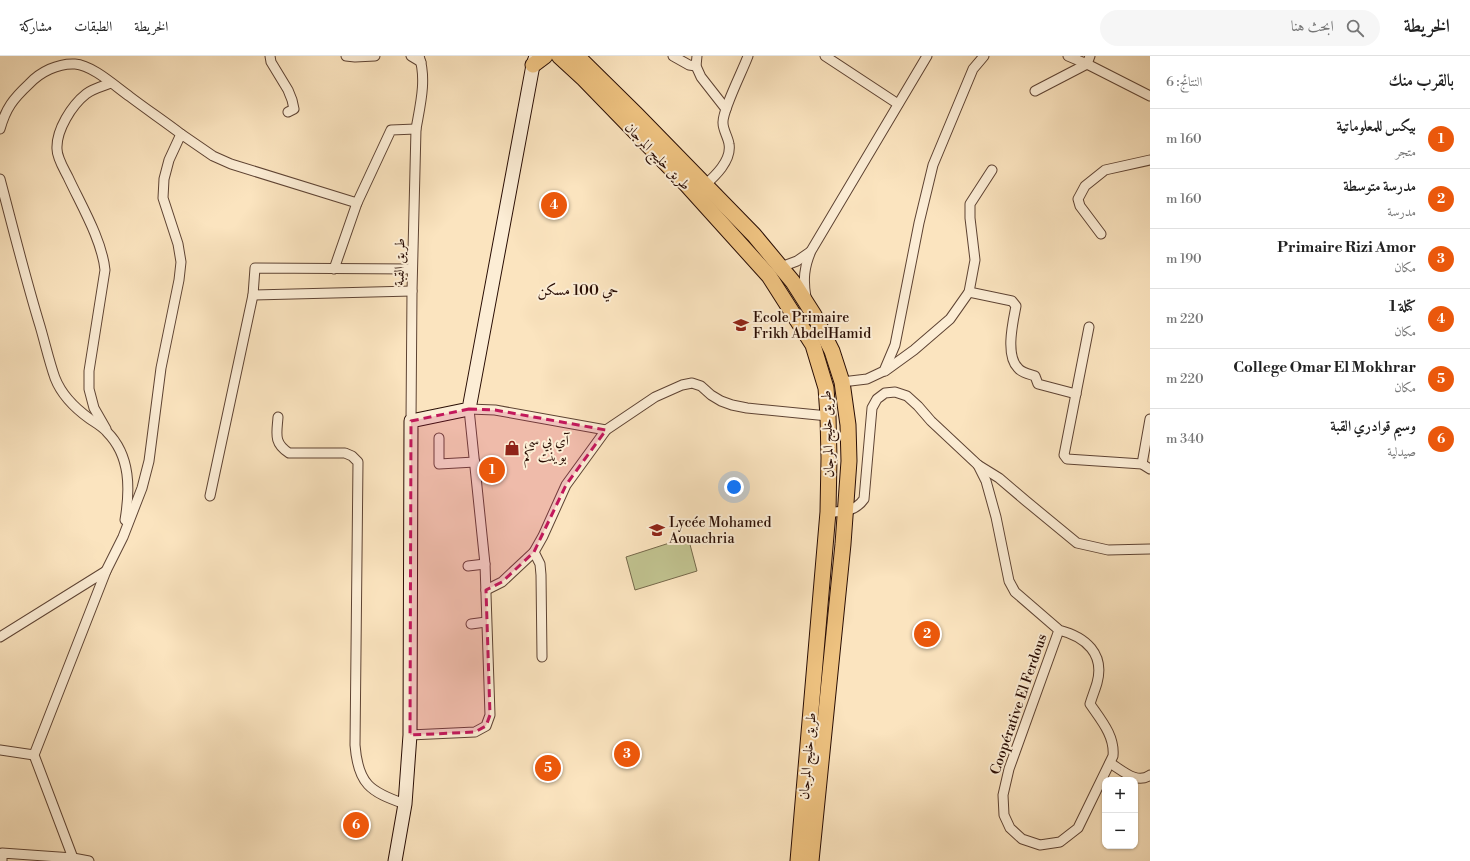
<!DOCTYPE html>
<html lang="ar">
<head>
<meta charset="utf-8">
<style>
  body { margin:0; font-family:"Libre Bodoni",Amiri,serif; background:#f6f6f6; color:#222; direction:rtl }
  .controls { position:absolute; right:12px; bottom:12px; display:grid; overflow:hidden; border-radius:8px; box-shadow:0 1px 3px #0004 }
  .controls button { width:36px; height:36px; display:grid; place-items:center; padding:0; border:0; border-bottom:1px solid #e0e0e0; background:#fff; color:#222; font:20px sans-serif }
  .you { position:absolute; left:734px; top:431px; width:14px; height:14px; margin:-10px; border:3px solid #fff; border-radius:50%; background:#1a73e8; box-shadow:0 0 0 6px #1a73e833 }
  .badge { display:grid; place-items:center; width:26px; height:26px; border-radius:50%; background:#ea580c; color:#fff; font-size:13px; font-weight:700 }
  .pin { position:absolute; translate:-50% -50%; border:2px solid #fff; box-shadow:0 1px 4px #0006 }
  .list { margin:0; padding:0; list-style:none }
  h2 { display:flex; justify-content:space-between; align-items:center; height:52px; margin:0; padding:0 16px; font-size:17px }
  h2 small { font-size:13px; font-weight:400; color:#767676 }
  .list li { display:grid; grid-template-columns:26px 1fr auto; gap:12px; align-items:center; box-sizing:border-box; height:60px; padding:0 16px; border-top:1px solid #e0e0e0 }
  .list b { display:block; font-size:15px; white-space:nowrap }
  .list p { margin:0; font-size:13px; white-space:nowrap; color:#767676 }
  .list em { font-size:13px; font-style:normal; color:#767676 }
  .icon { flex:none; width:22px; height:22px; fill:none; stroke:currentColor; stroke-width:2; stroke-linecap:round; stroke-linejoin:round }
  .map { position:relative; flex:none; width:1150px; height:805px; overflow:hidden; direction:ltr }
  header { display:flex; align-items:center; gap:24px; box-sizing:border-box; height:56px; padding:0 20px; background:#fff; border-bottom:1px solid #e0e0e0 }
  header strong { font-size:19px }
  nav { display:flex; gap:22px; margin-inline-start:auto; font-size:14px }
  .search { width:280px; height:36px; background:#f6f6f6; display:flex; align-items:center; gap:10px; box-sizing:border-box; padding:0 14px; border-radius:22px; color:#767676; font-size:15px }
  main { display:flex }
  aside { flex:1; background:#fff }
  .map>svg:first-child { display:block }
  .green { fill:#c1c390; stroke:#75684a }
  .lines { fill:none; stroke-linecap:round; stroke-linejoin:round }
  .street-casing { stroke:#5e4333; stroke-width:11 }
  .secondary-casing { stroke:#290d04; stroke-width:15 }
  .primary-casing { stroke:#290d04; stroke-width:17 }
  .street { stroke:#fcedd5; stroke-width:9 }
  .secondary { stroke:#fcedd5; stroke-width:13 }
  .primary { stroke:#eec280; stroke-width:15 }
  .marked { fill:#c2185b; fill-opacity:0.2; stroke:#c2185b; stroke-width:3; stroke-dasharray:8 5; stroke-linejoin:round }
  .labels { text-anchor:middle; stroke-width:4; stroke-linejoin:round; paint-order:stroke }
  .street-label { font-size:14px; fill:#290d04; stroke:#fcedd5 }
  .poi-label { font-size:14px; fill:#290d04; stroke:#fcedd5; text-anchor:start }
  .neighbourhood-label { font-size:15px; fill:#290d04; stroke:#fcedd5 }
</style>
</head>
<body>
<header>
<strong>الخريطة</strong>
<div class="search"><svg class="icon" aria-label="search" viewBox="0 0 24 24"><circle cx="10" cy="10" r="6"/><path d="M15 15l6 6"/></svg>ابحث هنا</div>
<nav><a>الخريطة</a><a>الطبقات</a><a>مشاركة</a></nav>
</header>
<main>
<aside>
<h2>بالقرب منك<small>النتائج: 6</small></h2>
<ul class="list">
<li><span class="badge">1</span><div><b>بيكس للمعلوماتية</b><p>متجر</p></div><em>160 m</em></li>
<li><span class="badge">2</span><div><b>مدرسة متوسطة</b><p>مدرسة</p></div><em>160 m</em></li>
<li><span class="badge">3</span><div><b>Primaire Rizi Amor</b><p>مكان</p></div><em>190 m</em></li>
<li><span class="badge">4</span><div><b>كتلة 1</b><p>مكان</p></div><em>220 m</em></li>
<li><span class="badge">5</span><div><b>College Omar El Mokhrar</b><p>مكان</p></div><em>220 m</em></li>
<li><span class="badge">6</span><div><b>وسيم قوادري القبة</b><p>صيدلية</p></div><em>340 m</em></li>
</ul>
</aside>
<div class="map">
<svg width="1150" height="805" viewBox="0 0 1150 805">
  <rect width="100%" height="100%" fill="#fbe4bf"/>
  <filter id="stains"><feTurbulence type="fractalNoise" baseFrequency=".005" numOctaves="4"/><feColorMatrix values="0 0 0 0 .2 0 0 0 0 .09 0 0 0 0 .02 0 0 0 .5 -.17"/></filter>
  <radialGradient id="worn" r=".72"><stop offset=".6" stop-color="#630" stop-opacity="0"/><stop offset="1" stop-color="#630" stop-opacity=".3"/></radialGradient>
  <!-- green -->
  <path class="green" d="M688,481L697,515L635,534L626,501Z"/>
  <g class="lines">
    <defs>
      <g id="street">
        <path d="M270,0L271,6L288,34L292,44L294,53L288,56"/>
        <path d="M346,0L355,1L375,0"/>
        <path d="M411,0L421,6"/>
        <path d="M673,0L689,9L696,10"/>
        <path d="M697,0L696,10L701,21L726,53"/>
        <path d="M825,0L898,48"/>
        <path d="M1068,0L1087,8L1150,40"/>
        <path d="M1035,35L1087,8L1090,0"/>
        <path d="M0,73C6,52 13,43 29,28C40,16 58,7 75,8C92,9 115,30 129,40C146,53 164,65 181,78"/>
        <path d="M0,123C13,172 25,221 40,270C45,287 49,305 55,322C62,340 76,353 90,363C96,367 103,371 107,376C131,400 130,434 125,464"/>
        <path d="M703,131C714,121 732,105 729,88C728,81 723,74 723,67C722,55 743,14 748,0"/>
        <path d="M1101,178L1080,150L1078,143L1085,130L1105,114L1150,104"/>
        <path d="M781,211L797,205L810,196"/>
        <path d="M334,213L357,147L391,74L416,73"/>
        <path d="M412,235L253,239L255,212L412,213"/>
        <path d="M969,236L1012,245L1016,250C1013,266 1005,299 1018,312C1022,317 1029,318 1035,320L1038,328L1076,338"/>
        <path d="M806,241C803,224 804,211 811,195L927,0"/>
        <path d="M1089,271L1064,399L1067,403L1142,408L1150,413"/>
        <path d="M885,315L914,294L950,263L969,236L975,204L970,162V148L992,114"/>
        <path d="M842,326L867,323L884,315L895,289L919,167L933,109L973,13L984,0"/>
        <path d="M278,361C277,377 273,387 289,397H345L352,400L358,406L355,689C358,728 370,736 405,748"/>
        <path d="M411,365L412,235L416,73C420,50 427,23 419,0"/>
        <path d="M106,373L94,352L89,333V315L105,214C102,184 81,149 68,121C64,113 57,102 57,93C56,74 72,49 86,38C92,33 103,30 111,27"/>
        <path d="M439,382V408L475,406"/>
        <path d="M1142,408L1150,363"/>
        <path d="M978,409L986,425L996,461L1009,525L1015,536L1059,574C1086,581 1105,598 1097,627C1095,634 1092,641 1090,648C1101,664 1115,680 1113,700L1078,772L1060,786L1040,789L1022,783L1010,772L1004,759L1003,739L1009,713L1059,574"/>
        <path d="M210,440L253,239"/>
        <path d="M828,456C842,456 855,456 864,443L872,352L877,343L885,337L895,336L907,340L918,350L931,365L978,409L999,422L1026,445L1077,487L1108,494L1150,493"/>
        <path d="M534,496L540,508L541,519L542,601"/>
        <path d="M468,510L485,508"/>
        <path d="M486,534L502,526L534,496L543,480L566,429L606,374L655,341L682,329L692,327L701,330L711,339L721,345L732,349L747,352L828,360"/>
        <path d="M471,568L486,566"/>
        <path d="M0,581L106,515"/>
        <path d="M410,679L475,676L486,670L490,659L485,508L469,353L495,354L606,374"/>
        <path d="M0,694L34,699"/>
        <path d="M1110,707C1122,714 1137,729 1150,719"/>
        <path d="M73,802L34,699L106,515L123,481L142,432L149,405L161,312L179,224L181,206L178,188L163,142L164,123L169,104L181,78L213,100L231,108L357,147"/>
        <path d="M2,805V797L73,802L89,805"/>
      </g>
      <path id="secondary" d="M395,805L405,748L410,679L411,365L469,353L533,9L536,0"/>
      <g id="primary">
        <path d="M559,0L584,23L686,128L769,220L813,289L826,332L828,360L829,402L828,456L798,805"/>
        <path d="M577,0L636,58L754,179L793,226L814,259L832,295L842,326L848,369L849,405L843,488L811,805"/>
        <path d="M533,9L545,0"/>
      </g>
    </defs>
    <!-- street casing -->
    <use href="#street" class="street-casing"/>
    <!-- secondary casing -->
    <use href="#secondary" class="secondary-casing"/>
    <!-- primary casing -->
    <use href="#primary" class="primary-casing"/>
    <!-- street -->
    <use href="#street" class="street"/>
    <!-- secondary -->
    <use href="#secondary" class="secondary"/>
    <!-- primary -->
    <use href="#primary" class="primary"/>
  </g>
  <!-- marked area -->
  <path class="marked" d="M469,353L495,354L606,374L566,429L534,496L502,526L486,534L490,659L486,670L475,676L410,679L411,365Z"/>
  <!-- icons -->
  <defs>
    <symbol id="school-bare" viewBox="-9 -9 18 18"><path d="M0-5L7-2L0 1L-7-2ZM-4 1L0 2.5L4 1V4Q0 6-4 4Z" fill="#8f2418" stroke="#fcedd5" stroke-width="2.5" paint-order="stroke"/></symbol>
    <symbol id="shop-bare" viewBox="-9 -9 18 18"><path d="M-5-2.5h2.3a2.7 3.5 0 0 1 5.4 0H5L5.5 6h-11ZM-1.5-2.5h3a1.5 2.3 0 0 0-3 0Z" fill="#8f2418" stroke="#fcedd5" stroke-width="2.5" paint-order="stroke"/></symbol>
  </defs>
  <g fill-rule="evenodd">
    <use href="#school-bare" x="730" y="258" width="22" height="22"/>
    <use href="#shop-bare" x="501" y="381" width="22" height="22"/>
    <use href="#school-bare" x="646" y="463" width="22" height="22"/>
  </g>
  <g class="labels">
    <!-- street labels -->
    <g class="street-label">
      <text transform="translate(658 100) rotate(46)" y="5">طريق خليج المرجان</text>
      <text transform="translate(399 206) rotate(-89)" y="5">طريق القبة</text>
      <text transform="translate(827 378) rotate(-92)" y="5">طريق خليج المرجان</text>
      <text transform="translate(1018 648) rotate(-71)" y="5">Coopérative El Ferdous</text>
      <text transform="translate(807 700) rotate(-85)" y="5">طريق خليج المرجان</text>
    </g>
    <!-- poi labels -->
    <g class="poi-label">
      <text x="753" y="266">Ecole Primaire<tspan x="753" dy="16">Frikh AbdelHamid</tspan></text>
      <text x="524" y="389">آي بي سي<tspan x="524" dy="16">بوينت كم</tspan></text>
      <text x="669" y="471">Lycée Mohamed<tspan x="669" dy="16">Aouachria</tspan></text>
    </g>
    <!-- neighbourhood labels -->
    <g class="neighbourhood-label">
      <text x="578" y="239">حي 100 مسكن</text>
    </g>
  </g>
  <rect width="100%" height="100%" filter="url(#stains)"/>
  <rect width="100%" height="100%" fill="url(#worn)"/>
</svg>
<div class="controls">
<button>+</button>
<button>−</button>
</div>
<div class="you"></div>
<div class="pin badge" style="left:492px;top:414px">1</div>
<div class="pin badge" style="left:927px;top:578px">2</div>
<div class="pin badge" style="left:627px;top:698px">3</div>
<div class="pin badge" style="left:554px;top:149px">4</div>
<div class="pin badge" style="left:548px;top:712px">5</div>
<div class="pin badge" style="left:356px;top:769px">6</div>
</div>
</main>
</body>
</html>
